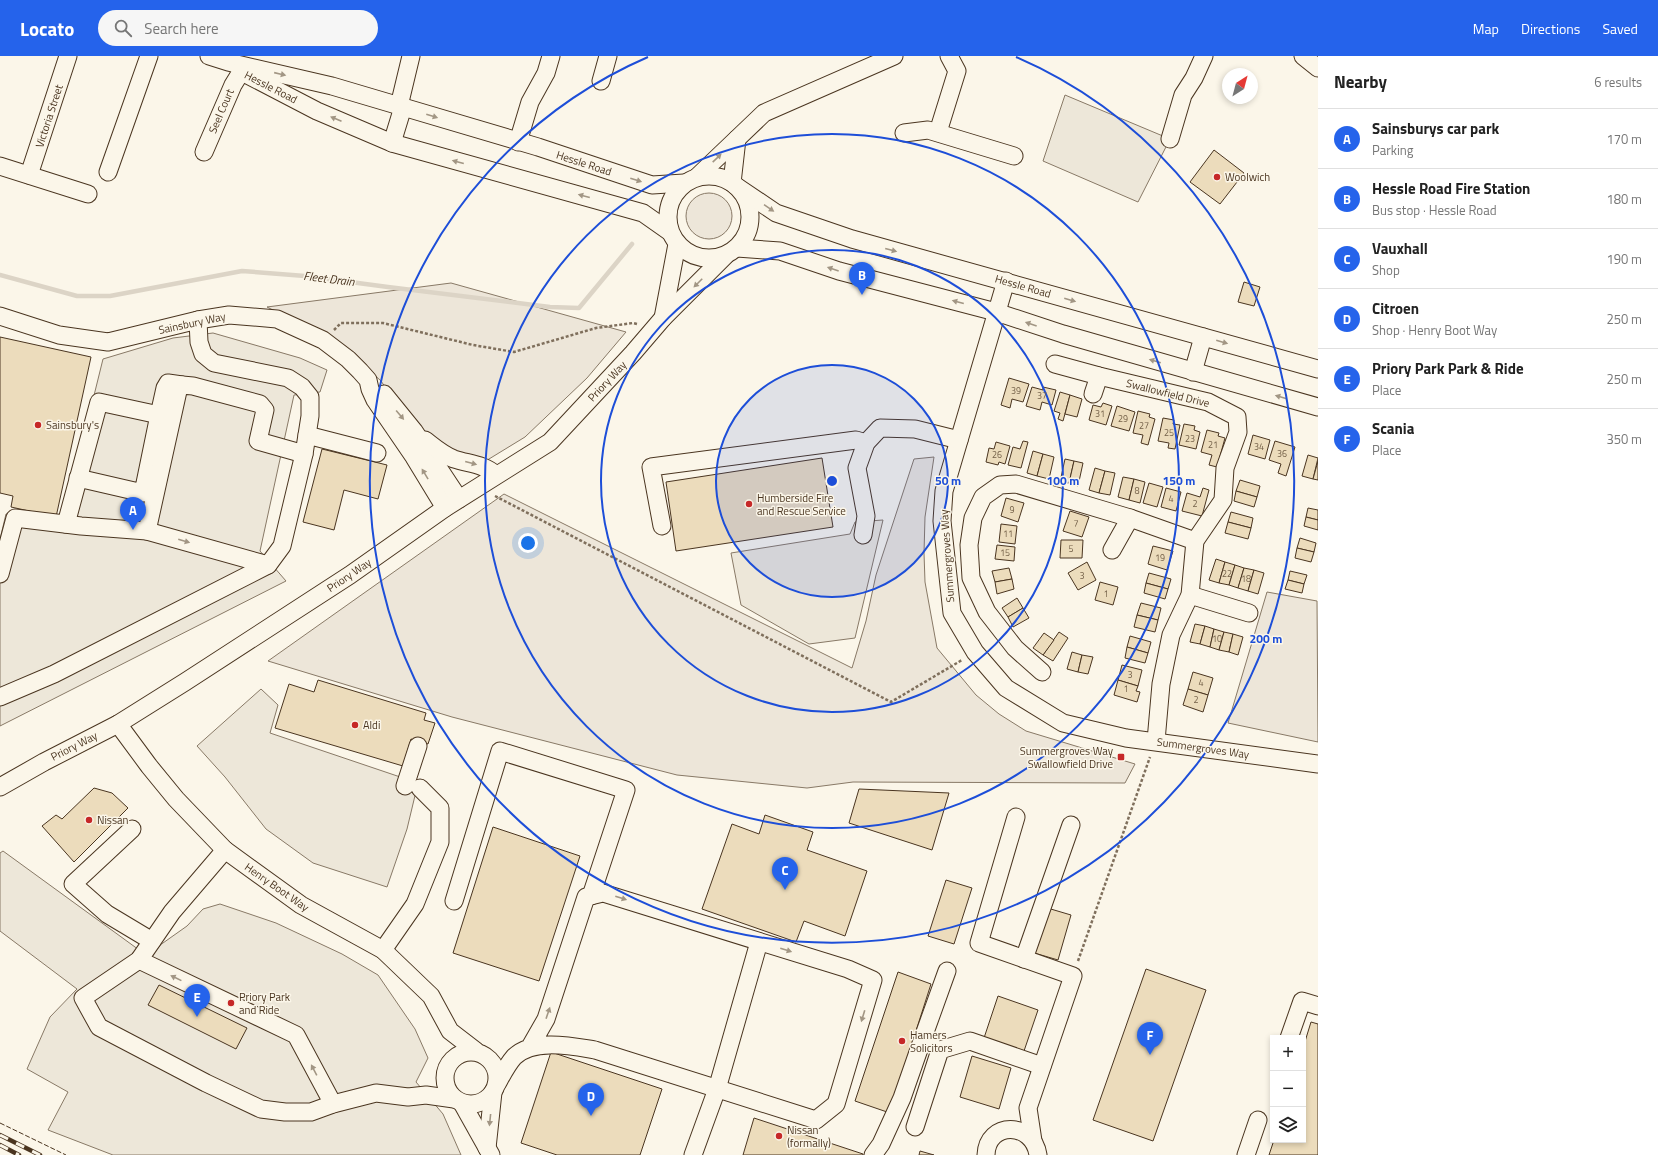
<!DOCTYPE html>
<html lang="en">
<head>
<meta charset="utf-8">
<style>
  body { margin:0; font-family:"Titillium Web",sans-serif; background:#f6f6f6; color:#222 }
  .controls { position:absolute; right:12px; bottom:12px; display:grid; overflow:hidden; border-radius:0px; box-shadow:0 2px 6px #0003 }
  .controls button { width:36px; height:36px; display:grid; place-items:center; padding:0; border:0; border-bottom:1px solid #e0e0e0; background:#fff; color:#222; font:20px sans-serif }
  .compass { position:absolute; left:1222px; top:12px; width:36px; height:36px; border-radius:50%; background:#fff; box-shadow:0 2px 6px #0003; rotate:36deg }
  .you { position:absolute; left:528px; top:487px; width:14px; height:14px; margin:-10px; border:3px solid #fff; border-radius:50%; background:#1a73e8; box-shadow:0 0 0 6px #1a73e833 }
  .badge { display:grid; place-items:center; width:26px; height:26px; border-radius:50%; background:#2563eb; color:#fff; font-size:13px; font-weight:700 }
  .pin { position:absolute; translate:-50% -33px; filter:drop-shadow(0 1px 2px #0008) }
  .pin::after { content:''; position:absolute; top:21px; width:14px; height:12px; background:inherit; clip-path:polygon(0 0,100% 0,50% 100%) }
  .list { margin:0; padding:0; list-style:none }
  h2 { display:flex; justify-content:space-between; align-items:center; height:52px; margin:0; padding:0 16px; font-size:17px }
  h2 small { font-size:13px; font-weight:400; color:#767676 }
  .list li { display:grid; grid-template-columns:26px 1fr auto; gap:12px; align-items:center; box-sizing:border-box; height:60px; padding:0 16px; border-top:1px solid #e0e0e0 }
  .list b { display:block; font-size:15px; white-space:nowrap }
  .list p { margin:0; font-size:13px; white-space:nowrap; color:#767676 }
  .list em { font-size:13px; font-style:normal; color:#767676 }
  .icon { flex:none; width:22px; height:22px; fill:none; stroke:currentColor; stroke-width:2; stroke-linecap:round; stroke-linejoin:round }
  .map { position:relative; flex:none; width:1318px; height:1099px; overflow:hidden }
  header { display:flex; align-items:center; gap:24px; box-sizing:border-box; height:56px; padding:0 20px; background:#2563eb; color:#fff }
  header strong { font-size:19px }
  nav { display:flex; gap:22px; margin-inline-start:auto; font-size:14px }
  .search { width:280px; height:36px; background:#f6f6f6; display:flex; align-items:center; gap:10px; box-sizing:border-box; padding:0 14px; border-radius:22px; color:#767676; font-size:15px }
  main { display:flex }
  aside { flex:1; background:#fff }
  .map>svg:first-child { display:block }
  .green { fill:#ede6d9; stroke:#887966 }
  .parking { fill:#ede7d9; stroke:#887966 }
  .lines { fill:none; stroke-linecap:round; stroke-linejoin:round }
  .stream { stroke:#dcd4c6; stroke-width:4.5 }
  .building { fill:#ecdcbc; stroke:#4a3520 }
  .minor-casing { stroke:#4a3520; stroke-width:19 }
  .path { stroke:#7f6f5c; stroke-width:2.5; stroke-dasharray:3 2; stroke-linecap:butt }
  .minor { stroke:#fbf6e9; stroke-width:17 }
  .rail-casing { stroke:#4a3520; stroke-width:4.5 }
  .rail { stroke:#fbf6e9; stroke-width:3; stroke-dasharray:9; stroke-linecap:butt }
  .fence { stroke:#4a3520; stroke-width:1; stroke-dasharray:5 2; stroke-linecap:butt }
  .oneway { fill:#a29684 }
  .ring { fill:none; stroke:#1d4ed8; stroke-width:2 }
  .poi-dot { fill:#c62828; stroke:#fbf6e9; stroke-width:1.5 }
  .labels { text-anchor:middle; stroke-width:3; stroke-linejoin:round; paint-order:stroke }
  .number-label { font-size:9px; fill:#725f47 }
  .street-label { font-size:11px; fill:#4a3520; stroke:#fbf6e9 }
  .poi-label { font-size:11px; fill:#4a3520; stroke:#fbf6e9; text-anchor:start }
  .water-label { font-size:12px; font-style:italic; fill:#4a3520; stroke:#fbf6e9 }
  .centre { fill:#1d4ed8; stroke:#fbf6e9; stroke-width:2 }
  .ring-label { font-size:12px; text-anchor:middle; font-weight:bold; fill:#1d4ed8; stroke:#fbf6e9; stroke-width:3; stroke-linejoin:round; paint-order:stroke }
</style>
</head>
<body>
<header>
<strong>Locato</strong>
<div class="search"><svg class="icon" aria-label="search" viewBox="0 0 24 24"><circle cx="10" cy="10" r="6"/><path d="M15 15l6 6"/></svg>Search here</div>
<nav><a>Map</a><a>Directions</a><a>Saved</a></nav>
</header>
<main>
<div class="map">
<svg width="1318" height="1099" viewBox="0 0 1318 1099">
  <rect width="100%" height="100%" fill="#fbf6e9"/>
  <!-- green -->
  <g class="green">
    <circle cx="709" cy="160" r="23"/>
    <path d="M451,227L626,276L587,322L525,381L471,414L438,408L381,325L341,288L267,251Z"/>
    <path d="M934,401L925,461L924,497L925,526L937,592L976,639L999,658L1026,675L1135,708L1125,727L853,726L807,732L677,719L452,661L268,605L504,438L852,612L866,565L876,519L914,403Z"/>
    <path d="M1267,536L1317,545L1318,686L1228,667Z"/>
  </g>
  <!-- parking -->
  <g class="parking">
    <path d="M1065,39L1170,83L1138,146L1043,105Z"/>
    <path d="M213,277L300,302L327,314L320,336L294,339L260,495L286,525L0,670V483L6,458L63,465L103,303L173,282Z"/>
    <path d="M883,464L855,582L809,588L741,549L731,497L850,478L855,466Z"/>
    <path d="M261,633L278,649L270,677L418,727L407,773L387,831L313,807L266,773L225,721L197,690Z"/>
    <path d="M3,795L146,899L187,870L203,853L220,848L276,867L342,898L378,919L415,973L428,1002L416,1026L443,1058L461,1099H113L48,1074L68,1036L27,1013L50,961L77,933L0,875V797Z"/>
  </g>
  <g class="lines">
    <!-- stream -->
    <path class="stream" d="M0,219L77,240H110L242,215L305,220L388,231L550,251L579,252L632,188"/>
  </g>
  <!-- building -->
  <g class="building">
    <path d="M1214,94L1244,117L1220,148L1190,126Z"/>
    <path d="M1244,226L1260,231L1254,250L1238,246Z"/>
    <path d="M0,281L91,301L56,461L11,451L13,440L0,437Z"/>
    <path d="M1009,322L1029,328L1023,346L1012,343L1010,352L1001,349Z"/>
    <path d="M1032,331L1043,334V331L1056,334L1052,349L1042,346L1040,354L1026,350Z"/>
    <path d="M1060,336L1070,339L1063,365L1058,363L1060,357L1054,355Z"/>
    <path d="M1070,339L1082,343L1077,361L1065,358Z"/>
    <path d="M1103,347L1112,350L1106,369L1089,364L1093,349L1101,351Z"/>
    <path d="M1117,350L1135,356L1129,375L1111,370Z"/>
    <path d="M1138,355L1150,358L1149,361L1155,363L1148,389L1141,387L1143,379L1133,377Z"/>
    <path d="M1163,362L1174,364L1173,368L1180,369L1175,393L1168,392L1169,387L1158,385Z"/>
    <path d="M1184,368L1195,370L1194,374L1200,376L1196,393L1179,389Z"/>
    <path d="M1207,374L1219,377L1218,380L1225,382L1217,411L1209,409L1212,399L1201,396Z"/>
    <path d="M1253,379L1270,384L1265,403L1248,398Z"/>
    <path d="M1023,385L1028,386L1021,412L1008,409L1013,391L1020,393Z"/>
    <path d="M1275,385L1295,391L1286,420L1278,417L1281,408L1269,404Z"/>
    <path d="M996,386L1010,390L1005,408L999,406L998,409L986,406L989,392L994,393Z"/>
    <path d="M322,393L387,409L378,443L344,434L334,474L303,466Z"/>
    <path d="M1033,395L1043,398L1037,420L1027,417Z"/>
    <path d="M1043,398L1054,401L1049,423L1037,420Z"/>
    <path d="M1308,399L1318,402L1313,423L1302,420Z"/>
    <path d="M822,402L833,471L676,495L666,426Z"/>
    <path d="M1065,403L1074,405L1069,427L1060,426Z"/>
    <path d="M1074,405L1083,407L1078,430L1069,427Z"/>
    <path d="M1318,405V424L1313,423Z"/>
    <path d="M1095,412L1105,415L1099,437L1089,434Z"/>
    <path d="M1105,415L1115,417L1110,439L1099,437Z"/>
    <path d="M1123,421L1134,423L1129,444L1118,441Z"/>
    <path d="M1134,423L1145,426L1140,447L1129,444Z"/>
    <path d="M1240,424L1260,430L1257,441L1236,435Z"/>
    <path d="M1149,427L1163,431L1157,451L1143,447Z"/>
    <path d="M1166,432L1181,436L1176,455L1161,451Z"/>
    <path d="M1203,432L1209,434L1202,460L1182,455L1187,437L1200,441Z"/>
    <path d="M1236,435L1257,441L1254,451L1234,445Z"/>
    <path d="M1006,442L1024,447L1018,466L1001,460Z"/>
    <path d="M1308,452L1318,454V464L1306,461Z"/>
    <path d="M1070,455L1089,461L1082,481L1063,475Z"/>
    <path d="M1231,456L1253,462L1251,472L1228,466Z"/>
    <path d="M1306,461L1318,464V474L1304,470Z"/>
    <path d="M1228,466L1251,472L1248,483L1225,477Z"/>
    <path d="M1001,468L1017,470L1015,488L999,486Z"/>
    <path d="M1300,482L1316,487L1314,496L1297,492Z"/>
    <path d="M1061,484H1083L1082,502H1060Z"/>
    <path d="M997,489L1015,491L1014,505L995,503Z"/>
    <path d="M1153,490L1173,495L1167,514L1148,508Z"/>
    <path d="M1297,492L1314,496L1311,506L1295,502Z"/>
    <path d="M1216,503L1225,506L1219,527L1209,524Z"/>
    <path d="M1087,506L1096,524L1078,534L1068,517Z"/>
    <path d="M1225,506L1235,509L1229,529L1219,527Z"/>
    <path d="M1235,509L1244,512L1238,532L1229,529Z"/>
    <path d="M1009,512L1012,523L995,526L992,515Z"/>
    <path d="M1244,512L1254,514L1248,535L1238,532Z"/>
    <path d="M1254,514L1264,517L1258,538L1248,535Z"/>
    <path d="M1290,515L1307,519L1304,528L1288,524Z"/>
    <path d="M1149,517L1171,523L1168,533L1146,527Z"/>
    <path d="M1012,523L1014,533L997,538L995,526Z"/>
    <path d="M1288,524L1304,528L1302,537L1285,533Z"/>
    <path d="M1100,526L1118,531L1113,549L1095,544Z"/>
    <path d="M1146,527L1168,533L1165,543L1144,537Z"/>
    <path d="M1017,542L1023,552L1008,561L1002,552Z"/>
    <path d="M1141,547L1161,552L1158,564L1137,559Z"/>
    <path d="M1023,552L1029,562L1013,571L1008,561Z"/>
    <path d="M1137,559L1158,564L1155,576L1134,571Z"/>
    <path d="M1195,568L1205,570L1200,588L1190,586Z"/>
    <path d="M1205,570L1214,573L1210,591L1200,588Z"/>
    <path d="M1214,573L1224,576L1219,594L1210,591Z"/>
    <path d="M1059,576L1068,582L1053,605L1043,599Z"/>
    <path d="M1224,576L1233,578L1229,596L1219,594Z"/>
    <path d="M1044,577L1054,584L1043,599L1033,592Z"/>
    <path d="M1233,578L1243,581L1238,599L1229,596Z"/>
    <path d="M1130,580L1151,586L1148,597L1127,591Z"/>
    <path d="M1127,591L1148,597L1145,607L1125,602Z"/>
    <path d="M1072,596L1082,599L1078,616L1067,613Z"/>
    <path d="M1082,599L1093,601L1088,618L1078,616Z"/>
    <path d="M1122,609L1142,614L1138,630L1118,624Z"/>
    <path d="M1193,616L1213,622L1208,639L1188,633Z"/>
    <path d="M318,624L426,657L424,664L435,667L428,688L411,683L403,710L275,672L289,628L314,636Z"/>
    <path d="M1118,624L1138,630L1136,635L1140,636L1137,646L1114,639Z"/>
    <path d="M1188,633L1208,639L1203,656L1183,649Z"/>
    <path d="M94,732L112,737L128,752L74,806L42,770L56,759L62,763Z"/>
    <path d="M859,733L949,737L932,794L849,767Z"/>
    <path d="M765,759L813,776L807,794L867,815L845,880L804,865L796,886L702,853L732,768L759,778Z"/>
    <path d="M493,771L580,800L539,925L453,897Z"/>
    <path d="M946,824L972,832L954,888L928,880Z"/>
    <path d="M1044,851L1071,859L1058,904L1031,896Z"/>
    <path d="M1146,913L1206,934L1153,1085L1093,1064Z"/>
    <path d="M898,916L931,928L915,978L918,980L890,1057L855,1045Z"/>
    <path d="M159,929L247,972L236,993L148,949Z"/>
    <path d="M998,940L1038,954L1024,995L984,982Z"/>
    <path d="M1311,966L1318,968V1099H1269L1274,1084H1303V992Z"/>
    <path d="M551,996L662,1033L640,1099H557L521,1087Z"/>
    <path d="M972,1000L1011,1012L999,1053L960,1041Z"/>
    <path d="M754,1062L863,1098V1099H743Z"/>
    <path d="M920,1095L934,1099H919Z"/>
  </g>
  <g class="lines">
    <defs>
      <g id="minor">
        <path d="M209,0L228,6L332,30L538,91L652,129L684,127"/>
        <path d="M1303,0L1318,12"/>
        <path d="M240,15L317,55L392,87L643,157L670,176"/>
        <path d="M601,25L608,0"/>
        <path d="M399,50L411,0"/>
        <path d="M938,76L957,15L949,0"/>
        <path d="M904,77L928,74L1014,100"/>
        <path d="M1170,83L1183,39L1194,22L1204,0"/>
        <path d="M518,86L530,46L546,17L551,0"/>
        <path d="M392,87L403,51"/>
        <path d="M204,96L233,29L241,16"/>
        <path d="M0,110L88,138"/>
        <path d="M108,116L149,0"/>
        <path d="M29,119L68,0"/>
        <circle cx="709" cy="161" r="41"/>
        <path d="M697,121L764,57L894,0"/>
        <path d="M732,127L737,83"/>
        <path d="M736,130L776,157L852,183L1318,313"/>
        <path d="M737,192L780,195L839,215L996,256L1063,278L1318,351"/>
        <path d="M1006,225L944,435L942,465L952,557L975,596L1006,632L1063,667L1126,682L1318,708"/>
        <path d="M0,260L59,279L108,286L198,264L229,259L277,263L323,284L348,303L360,315L368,324L370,333L375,344L414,401L445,452"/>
        <path d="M663,262L677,188"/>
        <path d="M1055,308L1099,320L1208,346L1237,361L1238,376L1225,412L1223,444L1195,485L1190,539L1171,579L1161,628L1156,685"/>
        <path d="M1193,316L1203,281"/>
        <path d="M384,338L414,375L459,443"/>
        <path d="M1093,338L1099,320"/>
        <path d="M307,379L377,397"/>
        <path d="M425,384C434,391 443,399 454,403C469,408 484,408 496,419"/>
        <path d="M78,422L143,437L159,359"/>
        <path d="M66,468L99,346L159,359L165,332L168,327L182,329"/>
        <path d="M662,470L651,411L856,384L866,387"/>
        <path d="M147,475L268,509"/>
        <path d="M863,479L866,460L857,412L866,387L880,372L915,373L959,384"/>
        <path d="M1112,494L1130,462"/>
        <path d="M0,518L15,462L81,470L147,475L178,335L182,329L193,330L260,348L265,354L258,385L304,398"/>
        <path d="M1190,539L1249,557"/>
        <path d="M1042,616L1015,592L987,556L971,522L969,489L973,462L983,441L1000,429L1016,428L1130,462L1195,485"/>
        <path d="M0,641L54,618L268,509L282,490L304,398L310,360V341L302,331L288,322L214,307L203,298L199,286L198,264"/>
        <path d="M118,668L149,710L176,743L225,794L301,849L383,894L431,940L450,975L476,995"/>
        <path d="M405,730L418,690"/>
        <path d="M0,731L44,706L118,668L185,626L350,519L445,452L550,386L633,297L663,262L726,199"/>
        <path d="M1016,761L979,887L1073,920L1028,1052L1033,1085"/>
        <path d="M132,773L73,828L107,858L152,885"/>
        <path d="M225,794L172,856L139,904L83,942L99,971L206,1027L261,1053L285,1056H311L333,1048L376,1037L408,1041L426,1039L454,1043"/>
        <path d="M454,845L500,695L626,734L591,840"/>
        <path d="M383,894L415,848L440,786V752L420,732"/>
        <path d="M1024,903L1071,769"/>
        <path d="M139,904L296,979L333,1048"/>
        <path d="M1289,982L1302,945L1318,950"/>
        <path d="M931,986L924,979L947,915"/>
        <circle cx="471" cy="1022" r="26"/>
        <path d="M497,1028C502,1019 507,1009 514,1001C533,982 571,990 595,994L816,1064L836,1048L873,924L848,913L603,837L586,841L546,963L530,991"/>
        <path d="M462,1047L491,1099"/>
        <path d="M915,1071L940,994L970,985L1042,1010"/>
        <path d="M487,1092L493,1036"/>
        <path d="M693,1099L717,1033L759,886"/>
        <path d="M873,1099L881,1088L902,1042L924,979"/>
        <path d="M986,1099C987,1065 1033,1065 1038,1099"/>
        <path d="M1246,1099L1258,1064"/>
      </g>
    </defs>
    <!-- minor casing -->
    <use href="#minor" class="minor-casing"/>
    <!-- path -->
    <g class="path">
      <path d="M334,274L341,267H383L473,289L514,296L596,272L633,267L637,268"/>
      <path d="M495,440L891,646L962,604"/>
      <path d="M1078,905L1150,701"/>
    </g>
    <!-- minor -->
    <use href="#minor" class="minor"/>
    <defs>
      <g id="rail">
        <path d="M0,1079L40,1099"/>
        <path d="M0,1089L19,1099"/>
      </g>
    </defs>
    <!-- rail casing -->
    <use href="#rail" class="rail-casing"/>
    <!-- rail -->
    <use href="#rail" class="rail"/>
    <!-- fence -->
    <path class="fence" d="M0,1067L66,1099"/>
  </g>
  <!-- one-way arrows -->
  <defs><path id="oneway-solid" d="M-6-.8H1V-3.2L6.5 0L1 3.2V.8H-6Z"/></defs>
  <g class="oneway">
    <use href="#oneway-solid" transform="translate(280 18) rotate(13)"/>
    <use href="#oneway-solid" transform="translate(432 60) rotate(17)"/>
    <use href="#oneway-solid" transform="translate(336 63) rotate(-157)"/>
    <use href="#oneway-solid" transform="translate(717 102) rotate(-44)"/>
    <use href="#oneway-solid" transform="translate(458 106) rotate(-165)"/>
    <use href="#oneway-solid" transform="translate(636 124) rotate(18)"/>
    <use href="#oneway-solid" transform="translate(584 140) rotate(-165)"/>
    <use href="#oneway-solid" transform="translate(769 152) rotate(34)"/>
    <use href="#oneway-solid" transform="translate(891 194) rotate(15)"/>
    <use href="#oneway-solid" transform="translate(833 213) rotate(-161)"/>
    <use href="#oneway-solid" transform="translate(698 227) rotate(135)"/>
    <use href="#oneway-solid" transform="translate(1070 244) rotate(16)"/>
    <use href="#oneway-solid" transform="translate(958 246) rotate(-165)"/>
    <use href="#oneway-solid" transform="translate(1031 268) rotate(-161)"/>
    <use href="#oneway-solid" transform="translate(1222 286) rotate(16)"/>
    <use href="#oneway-solid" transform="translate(1155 305) rotate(-164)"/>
    <use href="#oneway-solid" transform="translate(1281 341) rotate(-164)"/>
    <use href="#oneway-solid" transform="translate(400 359) rotate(50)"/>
    <use href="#oneway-solid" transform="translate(471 407) rotate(15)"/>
    <use href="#oneway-solid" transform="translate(425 418) rotate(-121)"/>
    <use href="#oneway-solid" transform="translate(184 485) rotate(16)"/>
    <use href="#oneway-solid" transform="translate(621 842) rotate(18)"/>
    <use href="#oneway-solid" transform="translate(786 894) rotate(17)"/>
    <use href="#oneway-solid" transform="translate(176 922) rotate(-154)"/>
    <use href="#oneway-solid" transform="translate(548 957) rotate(-71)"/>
    <use href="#oneway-solid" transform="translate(863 960) rotate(107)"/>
    <use href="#oneway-solid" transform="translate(314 1014) rotate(-118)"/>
    <use href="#oneway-solid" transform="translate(490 1064) rotate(96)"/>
  </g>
  <!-- distance rings -->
  <circle cx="832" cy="425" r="116" fill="#1d4ed8" fill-opacity=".12"/>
  <g class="ring">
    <circle cx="832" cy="425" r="116"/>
    <circle cx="832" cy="425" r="231"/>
    <circle cx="832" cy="425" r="347"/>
    <path d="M1016 1A462 462 0 1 1 648 1"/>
  </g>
  <!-- markers -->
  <g class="poi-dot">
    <circle cx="1217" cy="121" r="4"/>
    <circle cx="38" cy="369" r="4"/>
    <circle cx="749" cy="448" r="4"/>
    <circle cx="355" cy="669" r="4"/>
    <rect x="1117" y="697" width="8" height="8" rx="2"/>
    <circle cx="89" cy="764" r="4"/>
    <circle cx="231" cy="947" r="4"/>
    <circle cx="902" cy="985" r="4"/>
    <circle cx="779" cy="1080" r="4"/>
  </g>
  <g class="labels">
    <!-- number labels -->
    <g class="number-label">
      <text x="1016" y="338">39</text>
      <text x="1042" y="343">37</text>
      <text x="1100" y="361">31</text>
      <text x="1123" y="366">29</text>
      <text x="1144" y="373">27</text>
      <text x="1169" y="380">25</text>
      <text x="1190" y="386">23</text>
      <text x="1213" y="392">21</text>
      <text x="1259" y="394">34</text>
      <text x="1282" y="401">36</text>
      <text x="997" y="402">26</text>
      <text x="1137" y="438">8</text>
      <text x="1171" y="446">4</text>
      <text x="1195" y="451">2</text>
      <text x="1012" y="457">9</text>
      <text x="1076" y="471">7</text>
      <text x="1008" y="481">11</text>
      <text x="1071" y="496">5</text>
      <text x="1005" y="500">15</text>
      <text x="1160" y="505">19</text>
      <text x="1227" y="521">22</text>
      <text x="1082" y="523">3</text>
      <text x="1246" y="526">18</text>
      <text x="1106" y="541">1</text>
      <text x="1217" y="586">10</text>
      <text x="1130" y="622">3</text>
      <text x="1201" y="630">4</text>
      <text x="1126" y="636">1</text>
      <text x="1196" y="647">2</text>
    </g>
    <!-- street labels -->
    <g class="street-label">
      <text transform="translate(271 31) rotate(27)" y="4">Hessle Road</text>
      <text transform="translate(221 55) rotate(-67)" y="4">Seel Court</text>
      <text transform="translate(49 60) rotate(-72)" y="4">Victoria Street</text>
      <text transform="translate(584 107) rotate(18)" y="4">Hessle Road</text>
      <text transform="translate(1023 230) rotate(16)" y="4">Hessle Road</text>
      <text transform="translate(192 267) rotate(-12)" y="4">Sainsbury Way</text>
      <text transform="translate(607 325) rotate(-47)" y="4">Priory Way</text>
      <text transform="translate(1168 337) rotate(14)" y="4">Swallowfield Drive</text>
      <text transform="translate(947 500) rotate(-94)" y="4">Summergroves Way</text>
      <text transform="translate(349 519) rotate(-34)" y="4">Priory Way</text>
      <text transform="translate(74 690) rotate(-27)" y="4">Priory Way</text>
      <text transform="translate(1203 692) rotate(8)" y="4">Summergroves Way</text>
      <text transform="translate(277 831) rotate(35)" y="4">Henry Boot Way</text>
    </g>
    <!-- poi labels -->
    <g class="poi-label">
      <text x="1225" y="125">Woolwich</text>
      <text x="46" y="373">Sainsbury's</text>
      <text x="757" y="446">Humberside Fire<tspan x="757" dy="13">and Rescue Service</tspan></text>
      <text x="363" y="673">Aldi</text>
      <text x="1113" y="699" text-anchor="end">Summergroves Way<tspan x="1113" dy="13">Swallowfield Drive</tspan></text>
      <text x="97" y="768">Nissan</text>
      <text x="239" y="945">Priory Park<tspan x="239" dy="13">and Ride</tspan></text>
      <text x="910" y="983">Hamers<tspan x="910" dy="13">Solicitors</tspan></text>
      <text x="787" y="1078">Nissan<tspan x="787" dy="13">(formally)</tspan></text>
    </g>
    <!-- water labels -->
    <g class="water-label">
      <text transform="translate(329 223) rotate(7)" y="4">Fleet Drain</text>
    </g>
  </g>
  <circle cx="832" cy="425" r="6" class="centre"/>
  <g class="ring-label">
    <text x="948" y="429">50 m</text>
    <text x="1063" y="429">100 m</text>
    <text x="1179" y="429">150 m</text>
    <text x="1266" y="587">200 m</text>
  </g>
</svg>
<div class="controls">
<button>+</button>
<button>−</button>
<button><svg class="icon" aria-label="layers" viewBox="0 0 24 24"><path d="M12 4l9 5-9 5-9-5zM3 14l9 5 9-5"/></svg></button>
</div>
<svg class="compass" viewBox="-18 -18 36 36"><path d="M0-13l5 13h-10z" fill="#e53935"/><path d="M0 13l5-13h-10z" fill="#767676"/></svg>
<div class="you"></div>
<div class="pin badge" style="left:133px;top:474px">A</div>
<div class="pin badge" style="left:862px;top:239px">B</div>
<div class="pin badge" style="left:785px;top:834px">C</div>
<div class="pin badge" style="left:591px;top:1060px">D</div>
<div class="pin badge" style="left:197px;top:961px">E</div>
<div class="pin badge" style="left:1150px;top:999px">F</div>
</div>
<aside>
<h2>Nearby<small>6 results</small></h2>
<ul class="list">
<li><span class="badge">A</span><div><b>Sainsburys car park</b><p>Parking</p></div><em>170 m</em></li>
<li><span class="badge">B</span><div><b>Hessle Road Fire Station</b><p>Bus stop · Hessle Road</p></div><em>180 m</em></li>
<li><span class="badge">C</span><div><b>Vauxhall</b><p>Shop</p></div><em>190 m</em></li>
<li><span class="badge">D</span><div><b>Citroen</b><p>Shop · Henry Boot Way</p></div><em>250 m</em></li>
<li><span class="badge">E</span><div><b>Priory Park Park &amp; Ride</b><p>Place</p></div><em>250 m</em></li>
<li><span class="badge">F</span><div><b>Scania</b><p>Place</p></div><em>350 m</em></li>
</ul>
</aside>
</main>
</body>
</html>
